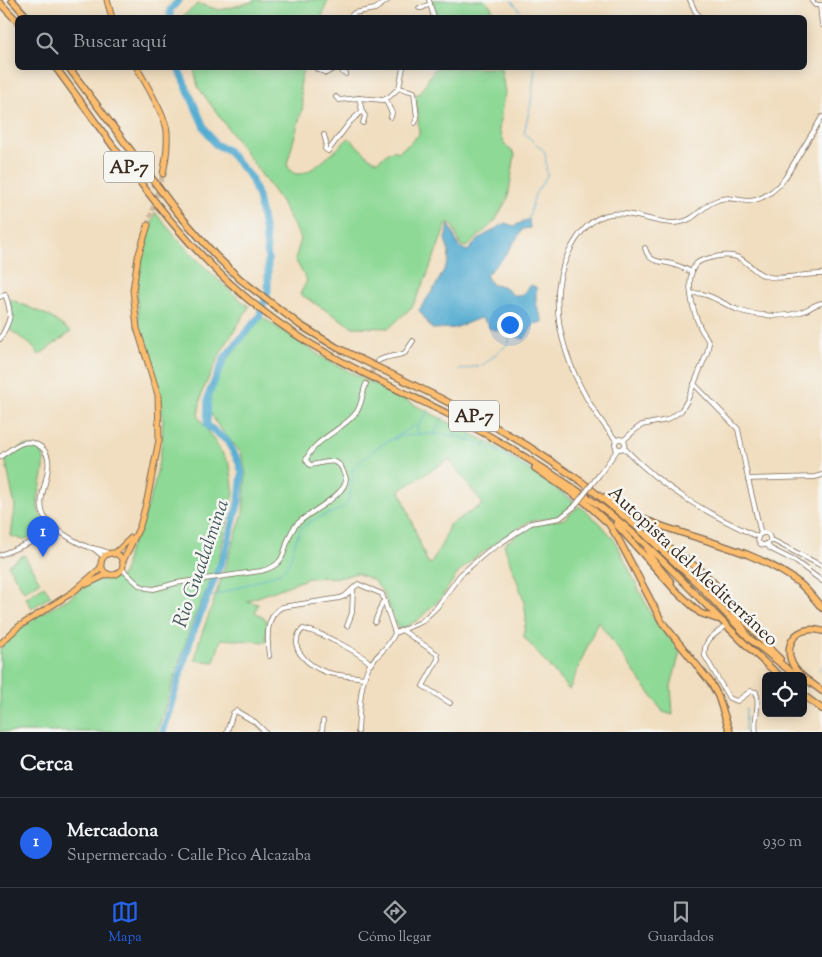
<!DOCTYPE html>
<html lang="es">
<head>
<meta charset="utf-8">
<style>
  body { margin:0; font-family:"Sorts Mill Goudy",serif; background:#242831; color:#f1f3f6 }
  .controls { position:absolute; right:15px; bottom:15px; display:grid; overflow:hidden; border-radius:8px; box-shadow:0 2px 12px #0003 }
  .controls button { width:45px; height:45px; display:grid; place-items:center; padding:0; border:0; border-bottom:1px solid #363941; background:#171b24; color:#f1f3f6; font:25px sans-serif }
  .you { position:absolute; left:509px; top:324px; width:18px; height:18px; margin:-12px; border:4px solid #fff; border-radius:50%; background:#1a73e8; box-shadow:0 0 0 8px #1a73e833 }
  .badge { display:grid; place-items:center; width:32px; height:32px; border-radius:50%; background:#2563eb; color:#fff; font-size:16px; font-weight:700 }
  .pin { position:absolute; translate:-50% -41px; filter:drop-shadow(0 1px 2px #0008) }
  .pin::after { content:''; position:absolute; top:26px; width:18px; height:15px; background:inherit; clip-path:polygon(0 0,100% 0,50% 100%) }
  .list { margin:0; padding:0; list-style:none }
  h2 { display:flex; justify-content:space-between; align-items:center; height:65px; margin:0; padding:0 20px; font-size:21px }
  h2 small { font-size:16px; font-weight:400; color:#9ea1a6 }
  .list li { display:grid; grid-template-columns:32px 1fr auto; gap:15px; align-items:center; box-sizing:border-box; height:90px; padding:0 20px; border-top:1px solid #363941 }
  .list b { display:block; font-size:19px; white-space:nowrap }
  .list p { margin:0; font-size:16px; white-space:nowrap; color:#9ea1a6 }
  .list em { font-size:16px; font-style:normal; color:#9ea1a6 }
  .icon { flex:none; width:28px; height:28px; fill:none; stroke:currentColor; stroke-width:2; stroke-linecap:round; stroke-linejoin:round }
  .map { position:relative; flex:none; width:822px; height:732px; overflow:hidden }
  .search { position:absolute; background:#171b24; box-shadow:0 2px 12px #0003; left:15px; right:15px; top:15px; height:55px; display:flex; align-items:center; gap:12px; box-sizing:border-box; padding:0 18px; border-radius:8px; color:#9ea1a6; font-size:19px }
  .sheet { height:155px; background:#171b24 }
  nav { display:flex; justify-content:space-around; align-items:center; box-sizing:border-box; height:70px; border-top:1px solid #363941; background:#171b24; font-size:14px; color:#9ea1a6 }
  nav a { display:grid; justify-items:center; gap:2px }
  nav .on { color:#2563eb }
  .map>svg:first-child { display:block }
  .green { fill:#8ed996; stroke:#64825a; fill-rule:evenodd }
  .water { fill:#56add2; stroke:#486c78 }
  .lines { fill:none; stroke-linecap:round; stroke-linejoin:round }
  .stream { stroke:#56add2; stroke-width:1 }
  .river { stroke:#56add2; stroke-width:7 }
  .minor-tunnel { stroke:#cdbaa0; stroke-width:4; stroke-dasharray:4 2; stroke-linecap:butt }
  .major-tunnel { stroke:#cdbaa0; stroke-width:5; stroke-dasharray:5 2.5; stroke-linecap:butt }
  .minor-casing { stroke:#7b6957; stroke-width:5.5 }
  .major-casing { stroke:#7b6957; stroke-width:7 }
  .highway-casing { stroke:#7b6957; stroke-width:8 }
  .minor { stroke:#fff; stroke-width:4 }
  .major { stroke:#fcbd6e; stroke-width:5 }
  .highway { stroke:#fcbd6e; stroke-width:5.5 }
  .minor-bridge-casing { stroke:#7b6957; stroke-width:5.5; stroke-linecap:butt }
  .minor-bridge { stroke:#fff; stroke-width:4 }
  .labels { text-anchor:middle; stroke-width:5; stroke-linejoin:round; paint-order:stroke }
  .shield { fill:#f6f6f2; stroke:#73675e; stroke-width:1 }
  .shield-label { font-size:18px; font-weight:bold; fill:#3b2a1e }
  .street-label { font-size:19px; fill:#3b2a1e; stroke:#f6f6f2 }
  .water-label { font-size:20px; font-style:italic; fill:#44585d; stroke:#f6f6f2 }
</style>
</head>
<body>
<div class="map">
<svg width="822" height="732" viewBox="0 0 822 732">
  <rect width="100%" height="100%" fill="#f6f6f2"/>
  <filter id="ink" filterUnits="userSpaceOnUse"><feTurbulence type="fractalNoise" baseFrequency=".02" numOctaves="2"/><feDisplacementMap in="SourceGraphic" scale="10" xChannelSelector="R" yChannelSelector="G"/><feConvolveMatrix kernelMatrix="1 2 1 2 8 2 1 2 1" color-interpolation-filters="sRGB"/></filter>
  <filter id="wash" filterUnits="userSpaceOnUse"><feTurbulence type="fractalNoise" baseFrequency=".0096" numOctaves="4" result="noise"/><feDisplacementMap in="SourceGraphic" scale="20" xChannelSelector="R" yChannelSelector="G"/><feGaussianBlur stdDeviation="1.12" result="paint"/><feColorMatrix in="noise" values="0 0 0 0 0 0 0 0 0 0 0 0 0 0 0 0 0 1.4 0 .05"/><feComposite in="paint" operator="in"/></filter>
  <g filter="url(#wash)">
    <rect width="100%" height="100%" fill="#f1dec0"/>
    <!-- green -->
    <g class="green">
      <path d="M253,0H328L322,17H182L198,4L220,10L252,2Z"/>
      <path d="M431,0H484L490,5L496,17H436Z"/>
      <path d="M194,68H303L300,87L303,106L287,164C289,169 292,174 298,174C311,175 339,147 349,138L369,157L377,161L393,150L398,152L408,145L419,134L416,94H419L435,68H501L505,93L502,106L499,130L505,145L515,154L508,198L495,221L467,247L461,246L452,224L447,223L426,278L412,307L389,328L353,327L300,294L307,281L295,259L301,239L280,200L198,87Z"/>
      <path d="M155,212C182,247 215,278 249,307L221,352L202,392L198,416L230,465L234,493L218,563L192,623L157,732H0V649L11,636L37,616L68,599L87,584L100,579L122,576L126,567L127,554L143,521L154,486L161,451L163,422L161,395L139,326L137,296L139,264Z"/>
      <path d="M10,299L49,316L71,332L39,355L31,345L9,329L12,319Z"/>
      <path d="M262,317L325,359L497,447L574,502L570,508L561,516L528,522L473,559L458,573L441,598L418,620L399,630L382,591L373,580L356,573L343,577L309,578L247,601L258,604L255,612L267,620L266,642L221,639L214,662L195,660L199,641L211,609L243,513L246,473L241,453L218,426L210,412L211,394L227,360ZM449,459L483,504L449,525L443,542L431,564L427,562L400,490Z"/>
      <path d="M23,446C61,444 36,486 38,507C39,515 44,522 49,528L47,531L23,540L11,536L15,507L5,458Z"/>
      <path d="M579,506L599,522L615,541L653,618L680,652L671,686L673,715L663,712L598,621L569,690L524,637C524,631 526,623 526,617C525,593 510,567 504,544L532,525L564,519Z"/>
      <path d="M24,555L40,582L24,591L8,565Z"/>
      <path d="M44,586L51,596L32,608L26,598Z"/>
    </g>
    <!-- water -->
    <path class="water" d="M529,219L530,228L523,229L504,257L486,275L492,285L503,286L513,295H522L531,285L536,287V303L543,322L534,324L524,339L489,328L486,322L480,318L455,328L432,329L419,310L435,287L448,262L449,253L445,239L449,224L459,247L467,251L480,238L505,223L514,226Z"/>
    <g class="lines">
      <!-- stream -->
      <g class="stream">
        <path d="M511,0L526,18"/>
        <path d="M528,221L535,194L547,176L545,152L524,133L531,103L535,68"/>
        <path d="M459,370L483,365L509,343L510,333"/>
        <path d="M418,433L417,427L429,410"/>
        <path d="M434,434L443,417"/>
        <path d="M454,435L458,424"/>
        <path d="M393,439C402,437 411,434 419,434C479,430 528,468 574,500"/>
        <path d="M469,440L473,433"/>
        <path d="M484,446L488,441"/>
        <path d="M207,598L280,573C296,561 291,538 305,525C316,515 340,514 347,503C351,497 352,477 353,468L375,449L414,426"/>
        <path d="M819,670L822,666"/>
        <path d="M745,732L746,709"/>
      </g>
      <!-- river -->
      <g class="river">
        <path d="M170,18V10L179,0"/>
        <path d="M163,732L192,635L225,553L239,501L242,473L238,460L227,441L207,425L208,396L225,357L259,317L268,291V259L265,232L258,197L251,178L227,150L215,144L204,127L178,68"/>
      </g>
    </g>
  </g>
  <g filter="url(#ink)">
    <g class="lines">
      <!-- minor-tunnel -->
      <path class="minor-tunnel" d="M366,384L375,366"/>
      <!-- major-tunnel -->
      <path class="major-tunnel" d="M148,225L163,174"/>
      <defs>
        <g id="minor">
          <path d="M429,0L434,18"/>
          <path d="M690,0L695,11L701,18"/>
          <path d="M811,0L815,5H822"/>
          <path d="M820,6L822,25"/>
          <path d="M419,8H422L430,4"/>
          <path d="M349,18L354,13L375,9L388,0"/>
          <path d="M341,68L343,73L346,74"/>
          <path d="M317,69L326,73L335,68"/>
          <path d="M399,88L414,92L417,118L415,123"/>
          <path d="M336,97L339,100L359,98L383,100L389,97L399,88L403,68"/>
          <path d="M385,99L392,113L391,117"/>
          <path d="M362,111L365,116L363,123"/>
          <path d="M324,135L326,142L325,149L328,151L350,122L362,111L359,98"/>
          <path d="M645,248C649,263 660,261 672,264C679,266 686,269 692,272"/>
          <path d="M691,294C706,290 724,305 738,310C756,316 783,318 801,312C809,310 814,304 822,303"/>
          <path d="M0,297L5,294C13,316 11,319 0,339"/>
          <path d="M378,361C387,355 396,357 405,353L413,341"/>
          <path d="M694,384L738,429L748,479L761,534"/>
          <path d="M616,440L620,439L624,440L625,444L624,448L620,449L616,448L615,444L616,440C576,392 538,313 569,252C576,238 586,223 601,217C624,207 648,222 672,223C697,223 699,206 718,200C728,196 737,200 748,201C762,201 777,189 785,178L822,117"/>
          <path d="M624,440L635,430L642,425L667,420L681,411L687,401L707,353L709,343C707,337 702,332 700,327C693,312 684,277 696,264C700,260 705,259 710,258C717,256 726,255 733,256C746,258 753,272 765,276C781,281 805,273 822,274"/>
          <path d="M624,448C664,490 707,513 758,537"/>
          <path d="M0,457C13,448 25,435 41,447C61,463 33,495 44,516C51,528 75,542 88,547C97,550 101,548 109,554"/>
          <path d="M599,475L618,449"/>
          <path d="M748,479L815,477L822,475"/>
          <circle cx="764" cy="539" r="6"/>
          <path d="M770,541H774L822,566"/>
          <path d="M766,544L771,549L795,561L822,581"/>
          <path d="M93,548L104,557"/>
          <path d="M0,555L54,533L56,529"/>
          <path d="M122,569L139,585L146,588L154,589L176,583L261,571C292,564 280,544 296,525C306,513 346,496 346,479C346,476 344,474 343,471C338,455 322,464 310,465L306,460C314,439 341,431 355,414C362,407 362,393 366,384"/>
          <path d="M375,622L382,603L385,601"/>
          <path d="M347,626L352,613L353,589"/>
          <path d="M726,626C715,634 702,641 705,656L729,698L737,701L751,691L756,692C761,705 753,718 756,732"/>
          <path d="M402,630L437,654L438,659L423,686L450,703"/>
          <path d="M269,656C267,639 265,616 282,607L340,598L345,596L358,584L382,594L395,633"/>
          <path d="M365,678C342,675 319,676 303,657C300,654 298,651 297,647C296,640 298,633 303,629C318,631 361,653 371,664"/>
          <path d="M227,732L233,713L236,711L255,722L265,732"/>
          <path d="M322,732L323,721"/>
          <path d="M358,732C359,714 360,682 369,666C377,654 388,649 395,633L421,622L437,607L460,575L487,552L531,523L560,518L574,507"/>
        </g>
        <g id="major">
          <path d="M107,0L112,18"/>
          <path d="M137,68C145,82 166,117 167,131C168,145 166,160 163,174"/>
          <circle cx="112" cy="564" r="11"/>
          <path d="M114,554L131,538"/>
          <path d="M123,561L140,526L147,500L159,440L158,395L137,328L133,290L138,257L148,225"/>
          <path d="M87,584L108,574"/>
          <path d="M0,644L18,627L73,592L102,567"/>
        </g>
        <g id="highway">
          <path d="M12,0L28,18"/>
          <path d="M0,3L18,22"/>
          <path d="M56,68C123,158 183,254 276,321C334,363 399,389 462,421C507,445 552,473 594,502C663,551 715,621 780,676"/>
          <path d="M69,68L177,212L215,255L240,279L300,325L336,347L438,397L497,428L528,446L582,482L636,526L699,585L750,639L796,676"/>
          <path d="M535,468L585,502L609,524L619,540L662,622L711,683L718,696L730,732"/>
          <path d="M605,497C619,506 633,514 648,521C699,541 755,549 799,583C808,590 815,600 822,608"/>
          <path d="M616,524L675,590L700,613L717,619"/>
          <path d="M648,534C670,548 692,562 711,580C735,605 754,635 780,659"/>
          <path d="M647,549L652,559L671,582"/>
          <path d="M701,576L717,593"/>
          <path d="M732,611L745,631"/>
          <path d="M802,676C778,656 790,622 822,631"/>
          <path d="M803,677L822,691"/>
          <path d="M803,695L822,709"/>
        </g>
      </defs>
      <!-- minor casing -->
      <use href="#minor" class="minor-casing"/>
      <!-- major casing -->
      <use href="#major" class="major-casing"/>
      <!-- highway casing -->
      <use href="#highway" class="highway-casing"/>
      <!-- minor -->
      <use href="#minor" class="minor"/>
      <!-- major -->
      <use href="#major" class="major"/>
      <!-- highway -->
      <use href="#highway" class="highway"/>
      <defs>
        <path id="minor-bridge" d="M574,507L599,475"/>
      </defs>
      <!-- minor-bridge casing -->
      <use href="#minor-bridge" class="minor-bridge-casing"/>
      <!-- minor-bridge -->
      <use href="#minor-bridge" class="minor-bridge"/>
    </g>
  </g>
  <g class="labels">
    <!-- shield labels -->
    <g class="shield">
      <rect x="104" y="151.5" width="50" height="31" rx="4"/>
      <rect x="449" y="400.5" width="50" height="31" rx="4"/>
    </g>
    <g class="shield-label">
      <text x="129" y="173">AP-7</text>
      <text x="474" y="422">AP-7</text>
    </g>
    <!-- street labels -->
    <g class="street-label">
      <text transform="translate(694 565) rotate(43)" y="7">Autopista del Mediterráneo</text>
    </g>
    <!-- water labels -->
    <g class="water-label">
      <text transform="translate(200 563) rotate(-71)" y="7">Rio Guadalmina</text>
    </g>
  </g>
</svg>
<div class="controls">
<button><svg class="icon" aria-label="locate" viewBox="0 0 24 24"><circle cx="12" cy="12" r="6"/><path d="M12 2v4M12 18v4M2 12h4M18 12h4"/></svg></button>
</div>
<div class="you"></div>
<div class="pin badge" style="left:43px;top:557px">1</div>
<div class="search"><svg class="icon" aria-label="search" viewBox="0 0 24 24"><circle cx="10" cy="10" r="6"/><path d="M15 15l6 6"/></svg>Buscar aquí</div>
</div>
<section class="sheet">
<h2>Cerca<small></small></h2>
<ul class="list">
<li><span class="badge">1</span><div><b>Mercadona</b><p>Supermercado · Calle Pico Alcazaba</p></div><em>930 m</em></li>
</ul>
</section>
<nav>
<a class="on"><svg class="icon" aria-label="map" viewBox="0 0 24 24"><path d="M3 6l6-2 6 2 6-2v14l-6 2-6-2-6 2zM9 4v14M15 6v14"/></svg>Mapa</a>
<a><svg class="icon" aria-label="directions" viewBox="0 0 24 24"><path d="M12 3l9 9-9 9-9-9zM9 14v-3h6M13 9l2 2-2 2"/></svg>Cómo llegar</a>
<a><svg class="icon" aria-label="saved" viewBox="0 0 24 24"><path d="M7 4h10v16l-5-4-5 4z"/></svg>Guardados</a>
</nav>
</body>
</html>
